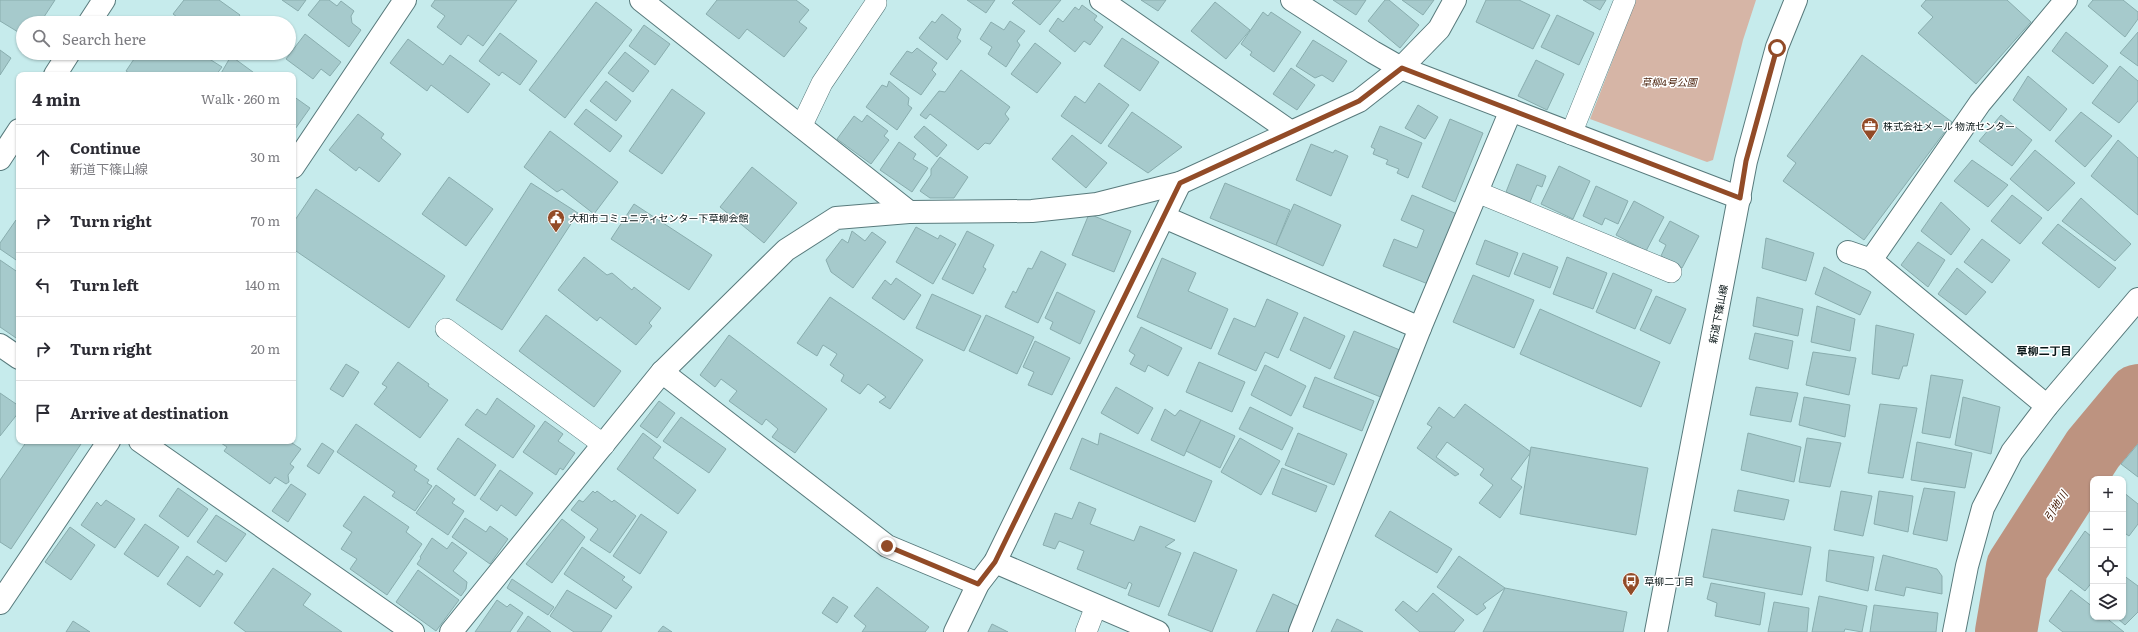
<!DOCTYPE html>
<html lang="en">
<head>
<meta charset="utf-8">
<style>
  body { margin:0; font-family:Literata,"Noto Sans JP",serif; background:#f2f2f3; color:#2b2b33 }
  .controls { position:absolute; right:12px; bottom:12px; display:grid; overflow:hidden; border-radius:8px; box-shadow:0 1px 3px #0004 }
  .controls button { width:36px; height:36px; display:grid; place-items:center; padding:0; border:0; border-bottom:1px solid #e1e1e2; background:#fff; color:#2b2b33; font:20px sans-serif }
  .stop { position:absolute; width:12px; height:12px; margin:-9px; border:3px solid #924b27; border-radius:50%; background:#fff }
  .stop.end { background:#924b27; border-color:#fff; box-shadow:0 1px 4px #0008 }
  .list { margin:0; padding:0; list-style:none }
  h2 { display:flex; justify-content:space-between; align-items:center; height:52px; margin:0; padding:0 16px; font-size:17px }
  h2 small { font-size:13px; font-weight:400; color:#7c7c81 }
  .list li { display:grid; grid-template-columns:26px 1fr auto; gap:12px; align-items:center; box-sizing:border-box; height:64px; padding:0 16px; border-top:1px solid #e1e1e2 }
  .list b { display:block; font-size:15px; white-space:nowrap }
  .list p { margin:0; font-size:13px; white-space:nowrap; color:#7c7c81 }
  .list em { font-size:13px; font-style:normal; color:#7c7c81 }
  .icon { flex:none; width:22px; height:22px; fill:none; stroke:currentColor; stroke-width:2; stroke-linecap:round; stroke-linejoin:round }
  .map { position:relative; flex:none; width:2138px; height:632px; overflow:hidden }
  .search { position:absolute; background:#fff; box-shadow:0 1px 3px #0004; left:16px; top:16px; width:280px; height:44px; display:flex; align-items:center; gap:10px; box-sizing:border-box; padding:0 14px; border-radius:22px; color:#7c7c81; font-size:15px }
  .panel { position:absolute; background:#fff; box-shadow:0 1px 3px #0004; left:16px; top:72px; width:280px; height:372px; border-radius:8px }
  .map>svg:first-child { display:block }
  .green { fill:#d6b5a6 }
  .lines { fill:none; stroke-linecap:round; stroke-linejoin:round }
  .river { stroke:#bd9380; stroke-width:62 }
  .building { fill:#a6cacc; stroke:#89adae }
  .lane-casing { stroke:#587a7c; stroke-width:22 }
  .street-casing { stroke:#587a7c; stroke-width:24 }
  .secondary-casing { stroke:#587a7c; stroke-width:24 }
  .primary-casing { stroke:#587a7c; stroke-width:24 }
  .lane { stroke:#fff; stroke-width:21 }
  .street { stroke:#fff; stroke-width:22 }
  .secondary { stroke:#fff; stroke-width:22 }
  .primary { stroke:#fff; stroke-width:22 }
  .route { stroke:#924b27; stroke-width:5 }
  .labels { text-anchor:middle; stroke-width:3; stroke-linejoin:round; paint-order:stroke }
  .park-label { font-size:10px; font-style:italic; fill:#471e08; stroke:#fff }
  .poi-label { font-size:10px; fill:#081516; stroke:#fff; text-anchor:start }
  .street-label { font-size:10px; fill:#081516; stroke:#fff }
  .neighbourhood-label { font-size:11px; font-weight:bold; fill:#081516; stroke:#fff }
  .water-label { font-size:11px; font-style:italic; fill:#451c07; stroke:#fff }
</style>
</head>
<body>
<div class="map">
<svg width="2138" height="632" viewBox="0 0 2138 632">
  <rect width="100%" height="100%" fill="#c6ebec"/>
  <!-- green -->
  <path class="green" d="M1636,0H1756L1743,40L1713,160L1707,162L1590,119Z"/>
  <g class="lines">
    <!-- river -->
    <path class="river" d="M2006,632L2017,567L2093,449L2138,395"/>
  </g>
  <!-- building -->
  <g class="building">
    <path d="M0,0H55L40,23H23V35L0,21Z"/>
    <path d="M184,0H219L240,15L234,23H185L173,14Z"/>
    <path d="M282,0H306L298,11Z"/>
    <path d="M320,0H329L337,6L341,1L354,11L351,16L352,23L361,30L349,47L308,15Z"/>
    <path d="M435,0H517L483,46L468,35L461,45L437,27L445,16L431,6Z"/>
    <path d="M717,0H796L809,10L799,22L807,28L784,57L747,29L739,39L706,14Z"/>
    <path d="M967,0H995L986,13Z"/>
    <path d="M1015,0H1061L1040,25L1012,3Z"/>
    <path d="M1141,0H1166L1158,11Z"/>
    <path d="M1333,0H1366L1356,15Z"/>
    <path d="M1385,0H1389L1419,25L1400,48L1368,21Z"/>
    <path d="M1402,0H1434L1423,15Z"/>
    <path d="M1486,0H1519L1550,15L1533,49L1476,22Z"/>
    <path d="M1583,0H1606L1600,10Z"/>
    <path d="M1926,0H2007L2031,22L1976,84L1918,33L1933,17L1921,6Z"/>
    <path d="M2093,0H2123L2138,12V19L2125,37L2088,6Z"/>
    <path d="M596,2L632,30L565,118L529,90Z"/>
    <path d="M1215,2L1250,30L1226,59L1191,31Z"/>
    <path d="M1082,5L1097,16L1094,20L1103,27L1090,45L1084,41L1075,52L1049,31L1058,18L1063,22L1075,7L1079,10Z"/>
    <path d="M1263,12L1268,16L1271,12L1301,32L1274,72L1250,55L1252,52L1241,44Z"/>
    <path d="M942,14L961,29L957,38L961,41L947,60L919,38L932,21L935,23Z"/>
    <path d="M1557,15L1594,33L1579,65L1541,47Z"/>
    <path d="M1010,21L1025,31L1017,41L1020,45L1006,67L988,54L992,47L980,39L991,22L1004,30Z"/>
    <path d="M644,25L670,44L655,65L629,46Z"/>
    <path d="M2066,32L2108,66L2093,84L2052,51Z"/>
    <path d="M2138,32V66L2120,53Z"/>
    <path d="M500,33L537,61L520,85L502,72L499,76L479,61Z"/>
    <path d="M305,34L341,62L330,76L321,69L313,79L286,59Z"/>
    <path d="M1122,38L1159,62L1140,91L1104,66Z"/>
    <path d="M408,39L443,65L450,55L490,84L468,113L431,85L427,91L390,63Z"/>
    <path d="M1313,40L1347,61L1333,82L1322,75L1315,78L1296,66Z"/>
    <path d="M1035,43L1061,63L1037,93L1011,74Z"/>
    <path d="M917,48L937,63L932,70L936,74L921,95L890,74L907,51L912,53Z"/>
    <path d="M0,50L11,58L0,75Z"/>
    <path d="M625,52L649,71L633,92L608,73Z"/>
    <path d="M138,53H200L222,67L216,75H132L126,71Z"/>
    <path d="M1862,55L1952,122L1864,240L1783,181L1796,163L1787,156Z"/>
    <path d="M231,56L257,75H220Z"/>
    <path d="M1536,60L1564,74L1547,110L1518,96Z"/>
    <path d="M2120,66L2138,81V101L2119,123L2092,103Z"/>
    <path d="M1291,68L1315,85L1297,110L1273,94Z"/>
    <path d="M961,70L1010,107L1005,114L1009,119L990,144L985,143L978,150L930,114L926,119L920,115L939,91L945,92Z"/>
    <path d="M2028,76L2067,109L2050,131L2013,100Z"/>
    <path d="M606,81L631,101L616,121L590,101Z"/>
    <path d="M889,81L909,98L908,105L912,108L897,130L866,107L882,85L887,87Z"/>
    <path d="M1099,83L1129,105L1101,144L1061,116L1075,96L1085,103Z"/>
    <path d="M672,89L705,113L662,174L629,151Z"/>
    <path d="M293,96L310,108L293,132Z"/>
    <path d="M1418,105L1438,117L1425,139L1405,128Z"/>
    <path d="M586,109L622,136L610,152L574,124Z"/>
    <path d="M1132,112L1182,147L1148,173L1108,146Z"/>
    <path d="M2081,112L2112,136L2085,167L2055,141Z"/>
    <path d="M358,114L384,134L381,138L401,154L379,182L359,167L356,171L329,150Z"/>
    <path d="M867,115L888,131L884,136L889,140L871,164L837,139L854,116L862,122Z"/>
    <path d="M2001,115L2032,140L2012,166L1979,141Z"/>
    <path d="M1450,119L1483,133L1455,202L1422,187Z"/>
    <path d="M924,126L947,145L937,157L914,137Z"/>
    <path d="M1380,126L1422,143L1408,178L1397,173L1399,169L1386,164L1388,160L1373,154L1375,149L1371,147Z"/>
    <path d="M550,131L618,182L594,214L562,189L557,192L524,167Z"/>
    <path d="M1072,135L1107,163L1086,188L1052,159Z"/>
    <path d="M2118,140L2138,158V215L2091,176Z"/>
    <path d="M899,142L916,154L913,159L928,168L912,192L880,170Z"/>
    <path d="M1311,144L1333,153L1335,150L1348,156L1331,196L1296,180Z"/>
    <path d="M2035,150L2075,183L2048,211L2010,179Z"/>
    <path d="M940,157L968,177L954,198H930L920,191L931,175V169Z"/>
    <path d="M1972,160L2008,185L1988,207L1954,181Z"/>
    <path d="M1517,164L1546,176L1542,187L1537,185L1530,202L1506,192Z"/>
    <path d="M1559,166L1590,181L1573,219L1541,204Z"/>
    <path d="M752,167L797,203L764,243L720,207Z"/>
    <path d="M449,177L493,209L466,246L422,214Z"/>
    <path d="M531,183L578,213L502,330L456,300Z"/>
    <path d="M1225,183L1290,210L1276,245L1210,218Z"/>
    <path d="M1596,186L1628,201L1618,224L1605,218L1602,225L1583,216Z"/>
    <path d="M316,189L445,276L409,328L293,249V223Z"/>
    <path d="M1412,195L1457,214L1428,284L1383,266L1394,239L1417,248L1424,230L1401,220Z"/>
    <path d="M2012,195L2042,218L2020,244L1991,221Z"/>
    <path d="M2081,198L2131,244L2115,261L2062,221Z"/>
    <path d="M1634,201L1664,217L1646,251L1616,235Z"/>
    <path d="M1941,202L1970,229L1951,255L1921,231Z"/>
    <path d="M634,204L712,255L689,290L611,239Z"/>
    <path d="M1294,204L1341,225L1323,266L1276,245Z"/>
    <path d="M1089,214L1131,231L1114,272L1072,255Z"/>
    <path d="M16,220L19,222V262L0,249V243Z"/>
    <path d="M1670,221L1699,236L1682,268L1661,256L1666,245L1659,241Z"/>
    <path d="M2058,224L2116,268L2099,288L2042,243Z"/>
    <path d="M916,227L938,239L940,235L956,244L933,284L896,262Z"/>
    <path d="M852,231L865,241L872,232L886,242L853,288L831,272L826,260L842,239L848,243Z"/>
    <path d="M967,231L994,245L983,267L986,269L973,294L942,279Z"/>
    <path d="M1766,238L1814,253L1806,281L1762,268Z"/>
    <path d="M1982,239L2010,260L1992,283L1964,262Z"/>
    <path d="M1485,240L1518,253L1509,277L1476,264Z"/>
    <path d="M1918,242L1945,260L1928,287L1901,265Z"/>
    <path d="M1041,251L1066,264L1038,323L1005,307L1013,291L1016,293L1028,268L1032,269Z"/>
    <path d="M1523,253L1558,267L1550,288L1514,274Z"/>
    <path d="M584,257L607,275L612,273L632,290L634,287L661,308L649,323L652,326L636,345L600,317L597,321L558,290Z"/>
    <path d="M1567,257L1607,273L1593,309L1553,294Z"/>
    <path d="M1162,258L1196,273L1188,291L1228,309L1211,349L1137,317Z"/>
    <path d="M0,260L19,273V340L0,327Z"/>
    <path d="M1824,267L1871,292L1860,315L1815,294Z"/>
    <path d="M1957,268L1986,292L1966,315L1938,294Z"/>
    <path d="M1613,273L1652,290L1635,329L1596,312Z"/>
    <path d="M1473,275L1534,300L1514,348L1453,322Z"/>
    <path d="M896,278L921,295L904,320L872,298L885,280L891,285Z"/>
    <path d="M1057,292L1095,311L1080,344L1050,329L1053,322L1045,318Z"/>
    <path d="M932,294L981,316L964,351L916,328Z"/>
    <path d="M1656,296L1686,309L1670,344L1640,330Z"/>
    <path d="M830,297L923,360L890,409L879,402L886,397L868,384L860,394L841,381L844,375L830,365L837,354L823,345L817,356L797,343Z"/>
    <path d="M1757,297L1803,309L1798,336L1753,326Z"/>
    <path d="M1267,299L1298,313L1278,358L1265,352L1256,371L1218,354L1234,318L1255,327Z"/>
    <path d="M1817,306L1855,319L1850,351L1811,342Z"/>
    <path d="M1540,309L1660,362L1641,407L1520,354Z"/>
    <path d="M546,315L621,371L594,407L519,351Z"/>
    <path d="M986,315L1034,337L1017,374L969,351Z"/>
    <path d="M1304,317L1345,336L1330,369L1290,350Z"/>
    <path d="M1876,325L1914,334L1907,366H1903L1899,379L1872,374Z"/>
    <path d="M1141,327L1182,348L1168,376L1148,365L1145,372L1130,364L1135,355L1129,351Z"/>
    <path d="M1354,331L1407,353L1388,400L1334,378Z"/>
    <path d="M1755,333L1793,341L1788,369L1749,359Z"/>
    <path d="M729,335L827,409L795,453L772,437L778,429L766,419L762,425L729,401L737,391L721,379L715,387L700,375Z"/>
    <path d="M1035,341L1070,358L1052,395L1028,385L1034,372L1023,367Z"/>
    <path d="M1813,352L1856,358L1849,395L1806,385Z"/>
    <path d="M398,362L429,384L428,386L448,400L420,438L374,404L387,387L382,384Z"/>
    <path d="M1199,362L1245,382L1232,412L1186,392Z"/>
    <path d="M346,364L359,372L343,397L330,389Z"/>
    <path d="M1265,365L1306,386L1291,416L1251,395Z"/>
    <path d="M1931,375L1963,380L1950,438L1922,433Z"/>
    <path d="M1315,377L1374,401L1362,431L1303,407Z"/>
    <path d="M1116,387L1153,408L1138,434L1101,413Z"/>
    <path d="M1756,387L1798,393L1791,422L1750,415Z"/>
    <path d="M0,393L19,406V412L0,436Z"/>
    <path d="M1804,397L1850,405L1845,437L1799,425Z"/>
    <path d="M1963,397L2000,407L1991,454L1955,445Z"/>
    <path d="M497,398L535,426L513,458L465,425L477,409L486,415Z"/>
    <path d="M659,401L675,413L657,438L640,426Z"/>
    <path d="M1465,404L1531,452L1511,479L1522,487L1500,518L1479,503L1493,485L1480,475L1484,469L1447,442L1436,457L1459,474L1455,476L1417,448L1432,427L1427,424L1439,407L1454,418Z"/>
    <path d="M1880,404L1917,408L1903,478L1868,473Z"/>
    <path d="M1250,407L1293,428L1282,450L1239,429Z"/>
    <path d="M1165,409L1175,416L1180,410L1201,420L1184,456L1151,440Z"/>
    <path d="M681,417L726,449L709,473L663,441Z"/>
    <path d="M1201,420L1235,436L1220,468L1186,451Z"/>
    <path d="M545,421L563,434L558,441L575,453L563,470L560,468L556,475L523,452Z"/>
    <path d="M356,424L417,466L414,470L429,480L427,483L432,486L415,511L392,496L395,492L337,452Z"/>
    <path d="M643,433L661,447L653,458L696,490L678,514L617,469Z"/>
    <path d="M1100,433L1212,481L1195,522L1070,469L1082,438L1098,445Z"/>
    <path d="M1298,433L1347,454L1334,485L1285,465Z"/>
    <path d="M1748,433L1801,447L1794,482L1741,470Z"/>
    <path d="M458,438L496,465L475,496L437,469Z"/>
    <path d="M1240,438L1280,461L1261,495L1221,472Z"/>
    <path d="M1807,438L1841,443L1830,487L1799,482Z"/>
    <path d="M27,441H83L11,549L0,542V480Z"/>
    <path d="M218,441H289L301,449L290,464L294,467L288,475L289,482L286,484L275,477L270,484L224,451L227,447Z"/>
    <path d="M1917,442L1972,453L1965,488L1911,480Z"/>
    <path d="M322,443L334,451L319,474L307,466Z"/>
    <path d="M2138,444V477L2121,464Z"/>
    <path d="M1531,447L1648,468L1636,535L1520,514Z"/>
    <path d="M1282,468L1327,486L1316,512L1272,494Z"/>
    <path d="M500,470L533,493L516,516L501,505L497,511L480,499Z"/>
    <path d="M291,484L306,494L288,522L272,511Z"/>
    <path d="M436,485L455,499L452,503L464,511L448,535L416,513Z"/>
    <path d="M178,488L208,509L188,537L159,516Z"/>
    <path d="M1924,488L1955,492L1947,541L1913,534Z"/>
    <path d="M1738,490L1789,500L1784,520L1734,511Z"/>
    <path d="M593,491L595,493L597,491L612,502L614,500L636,516L610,553L590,540L598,529L571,510L579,500L583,502Z"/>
    <path d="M1841,491L1872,496L1863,536L1834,530Z"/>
    <path d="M1879,491L1913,496L1908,532L1874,524Z"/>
    <path d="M2123,492L2138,504V524L2129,536L2123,532Z"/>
    <path d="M364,496L409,527L406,532L422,544L387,595L350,569L357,559L341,549L352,532L343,526Z"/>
    <path d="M106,500L135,519L115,548L81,525L97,502L101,506Z"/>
    <path d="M1079,502L1096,509L1090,524L1134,541L1140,526L1175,540L1165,547L1181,553L1159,607L1128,595L1132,584L1129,582L1126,589L1077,569L1084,551L1059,541L1055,549L1043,545L1055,513L1072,519Z"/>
    <path d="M1390,511L1452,549L1437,573L1375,536Z"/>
    <path d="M641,514L667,532L640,574L613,556Z"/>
    <path d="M216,515L246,534L226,562L197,542Z"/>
    <path d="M465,518L486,532L490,526L508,539L490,564L452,537Z"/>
    <path d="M562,519L585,537L552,583L526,564Z"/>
    <path d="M145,524L179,547L158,577L124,554Z"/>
    <path d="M70,527L95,545L71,580L45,562Z"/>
    <path d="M1712,529L1811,547L1802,595L1703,577Z"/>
    <path d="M2085,531L2093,538V581L2085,591L2058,570Z"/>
    <path d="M432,538L447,549L452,542L467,553L453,571L467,582L466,589L461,596L417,564L421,558L420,557Z"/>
    <path d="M582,547L625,577L622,580L632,587L616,609L564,574Z"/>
    <path d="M1829,550L1874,557L1868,591L1826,581Z"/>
    <path d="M1194,552L1237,570L1212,632L1168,615Z"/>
    <path d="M1883,555L1937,569L1942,576V594L1906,587L1904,596L1875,590Z"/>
    <path d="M187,556L214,575L217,570L223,574L200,607L167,584Z"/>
    <path d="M1459,556L1505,588L1483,604L1486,608L1477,615L1437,587Z"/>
    <path d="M273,568L311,594L303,605L342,632H246L234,623Z"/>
    <path d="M418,570L459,600L436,631L396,602Z"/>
    <path d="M2123,575L2138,586V612L2125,625L2116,617H2123Z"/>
    <path d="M512,579L554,607L548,615L507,588Z"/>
    <path d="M1711,583L1765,593L1760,625L1715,616L1717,603L1707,599Z"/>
    <path d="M877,587L929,627L925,632H862L866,626L854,616Z"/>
    <path d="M1505,588L1627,612L1623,632H1483Z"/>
    <path d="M567,590L612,616L601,632H574L550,616Z"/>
    <path d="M2071,590L2093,607V617H2105L2124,632H2063L2049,621Z"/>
    <path d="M1433,593L1464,620L1454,632H1420L1395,610L1403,601L1417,612Z"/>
    <path d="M1273,594L1300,607L1289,632H1256Z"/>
    <path d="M1819,596L1867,606L1862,632L1845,629L1844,632H1812Z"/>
    <path d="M833,597L848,607L837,623L822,613Z"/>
    <path d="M497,600L507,607L510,604L523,613L510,632H475Z"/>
    <path d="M1774,602L1809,608L1807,632H1768Z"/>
    <path d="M1874,605L1938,613L1936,632H1870Z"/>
    <path d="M528,616L551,632H517Z"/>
    <path d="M1337,619L1363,632H1331Z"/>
    <path d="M73,621L90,632H66Z"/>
    <path d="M992,624L1008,632H988Z"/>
    <path d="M663,626L672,632H658Z"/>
  </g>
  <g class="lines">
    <defs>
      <g id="lane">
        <path d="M801,127L822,83L876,3"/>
        <path d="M1571,134L1625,0"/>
        <path d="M1477,192L1671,272"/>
        <path d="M446,329L604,445"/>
        <path d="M1086,632L1096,606"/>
      </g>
      <g id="street">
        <path d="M641,0L909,212"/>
        <path d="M1101,0L1291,132"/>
        <path d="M1292,0L1373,52L1401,68L1740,198"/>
        <path d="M293,167L405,0"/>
        <path d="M1164,217L1420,328"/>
        <path d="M1848,252L1871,260L2047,406"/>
        <path d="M1871,260L1980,103L2066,0"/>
        <path d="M0,345L19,358"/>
        <path d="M662,372L887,546L978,584"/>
        <path d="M140,441L413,632"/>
        <path d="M995,562L1158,632"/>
        <path d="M0,603L109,441"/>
        <path d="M451,632L662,372L786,250L836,218L909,212L1032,211L1097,204L1180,183L1359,101L1401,68L1439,29L1455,0"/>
        <path d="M955,632L978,584L995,562L1180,183"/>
        <path d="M1300,632L1420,328L1511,110"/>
        <path d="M1954,632L1967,566L1983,508L2012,452L2047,406L2138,299"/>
      </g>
      <path id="secondary" d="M1656,632L1746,161L1777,47L1796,0"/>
      <g id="primary">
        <path d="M89,23L104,0"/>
        <path d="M55,75L69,53"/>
        <path d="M0,159L19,130"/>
      </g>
    </defs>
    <!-- lane casing -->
    <use href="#lane" class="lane-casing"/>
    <!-- street casing -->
    <use href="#street" class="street-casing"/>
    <!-- secondary casing -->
    <use href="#secondary" class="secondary-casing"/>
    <!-- primary casing -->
    <use href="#primary" class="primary-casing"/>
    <!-- lane -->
    <use href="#lane" class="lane"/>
    <!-- street -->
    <use href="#street" class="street"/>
    <!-- secondary -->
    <use href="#secondary" class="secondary"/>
    <!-- primary -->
    <use href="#primary" class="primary"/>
  </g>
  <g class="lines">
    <!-- route -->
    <path class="route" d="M887,546L978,584L995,562L1180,183L1359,101L1402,68L1740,198L1746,161L1777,48"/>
  </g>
  <!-- icons -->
  <defs>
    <symbol id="office-pin" viewBox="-11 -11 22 30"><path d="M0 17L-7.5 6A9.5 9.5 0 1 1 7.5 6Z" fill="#924b27" stroke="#fff"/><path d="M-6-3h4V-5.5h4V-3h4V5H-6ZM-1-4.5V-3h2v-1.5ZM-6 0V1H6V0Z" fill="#fff"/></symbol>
    <symbol id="civic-pin" viewBox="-11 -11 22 30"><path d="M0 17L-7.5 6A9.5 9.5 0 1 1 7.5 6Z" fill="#924b27" stroke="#fff"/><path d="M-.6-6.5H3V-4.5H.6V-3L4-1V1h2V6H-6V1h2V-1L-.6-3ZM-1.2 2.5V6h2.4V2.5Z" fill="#fff"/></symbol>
    <symbol id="bus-pin" viewBox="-11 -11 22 30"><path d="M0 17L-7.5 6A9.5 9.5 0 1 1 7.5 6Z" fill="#924b27" stroke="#fff"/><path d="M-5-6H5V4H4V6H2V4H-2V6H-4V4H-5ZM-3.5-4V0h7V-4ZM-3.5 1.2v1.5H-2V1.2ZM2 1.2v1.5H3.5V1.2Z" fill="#fff"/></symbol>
  </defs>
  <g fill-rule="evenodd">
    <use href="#office-pin" x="1860" y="116" width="20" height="27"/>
    <use href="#civic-pin" x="546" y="208" width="20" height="27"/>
    <use href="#bus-pin" x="1621" y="571" width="20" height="27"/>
  </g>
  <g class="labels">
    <!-- park labels -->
    <g class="park-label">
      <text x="1669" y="86">草柳4号公園</text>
    </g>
    <!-- poi labels -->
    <g class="poi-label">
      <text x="1883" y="130">株式会社メール 物流センター</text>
      <text x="569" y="222">大和市コミュニティセンター下草柳会館</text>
      <text x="1644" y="585">草柳二丁目</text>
    </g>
    <!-- street labels -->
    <g class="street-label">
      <text transform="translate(1718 314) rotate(-79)" y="4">新道下篠山線</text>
    </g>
    <!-- neighbourhood labels -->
    <g class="neighbourhood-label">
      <text x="2044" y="355">草柳二丁目</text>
    </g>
    <!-- water labels -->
    <g class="water-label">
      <text transform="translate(2056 506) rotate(-57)" y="4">引地川</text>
    </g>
  </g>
</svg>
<div class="controls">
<button>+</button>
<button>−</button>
<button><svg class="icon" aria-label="locate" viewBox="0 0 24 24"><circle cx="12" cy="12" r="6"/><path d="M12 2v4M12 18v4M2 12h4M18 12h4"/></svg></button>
<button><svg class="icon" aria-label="layers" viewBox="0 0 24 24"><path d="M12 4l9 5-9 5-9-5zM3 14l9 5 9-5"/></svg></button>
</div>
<div class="stop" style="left:1777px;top:48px"></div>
<div class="stop end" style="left:887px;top:546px"></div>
<div class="search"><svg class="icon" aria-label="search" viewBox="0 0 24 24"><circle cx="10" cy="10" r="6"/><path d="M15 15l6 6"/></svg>Search here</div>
<section class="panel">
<h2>4 min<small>Walk · 260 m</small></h2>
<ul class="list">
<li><svg class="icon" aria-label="ahead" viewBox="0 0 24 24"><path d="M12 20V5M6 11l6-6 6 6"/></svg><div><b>Continue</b><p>新道下篠山線</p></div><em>30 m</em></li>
<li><svg class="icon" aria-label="right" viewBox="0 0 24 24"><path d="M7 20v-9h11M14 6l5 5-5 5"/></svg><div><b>Turn right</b></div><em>70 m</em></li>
<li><svg class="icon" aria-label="left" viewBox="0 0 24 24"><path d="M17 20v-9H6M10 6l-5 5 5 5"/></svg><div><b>Turn left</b></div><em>140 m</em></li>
<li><svg class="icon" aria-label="right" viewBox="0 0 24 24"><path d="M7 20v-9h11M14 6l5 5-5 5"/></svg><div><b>Turn right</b></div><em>20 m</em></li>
<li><svg class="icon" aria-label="arrive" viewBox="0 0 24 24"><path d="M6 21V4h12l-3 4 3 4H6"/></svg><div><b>Arrive at destination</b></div></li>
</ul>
</section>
</div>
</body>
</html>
